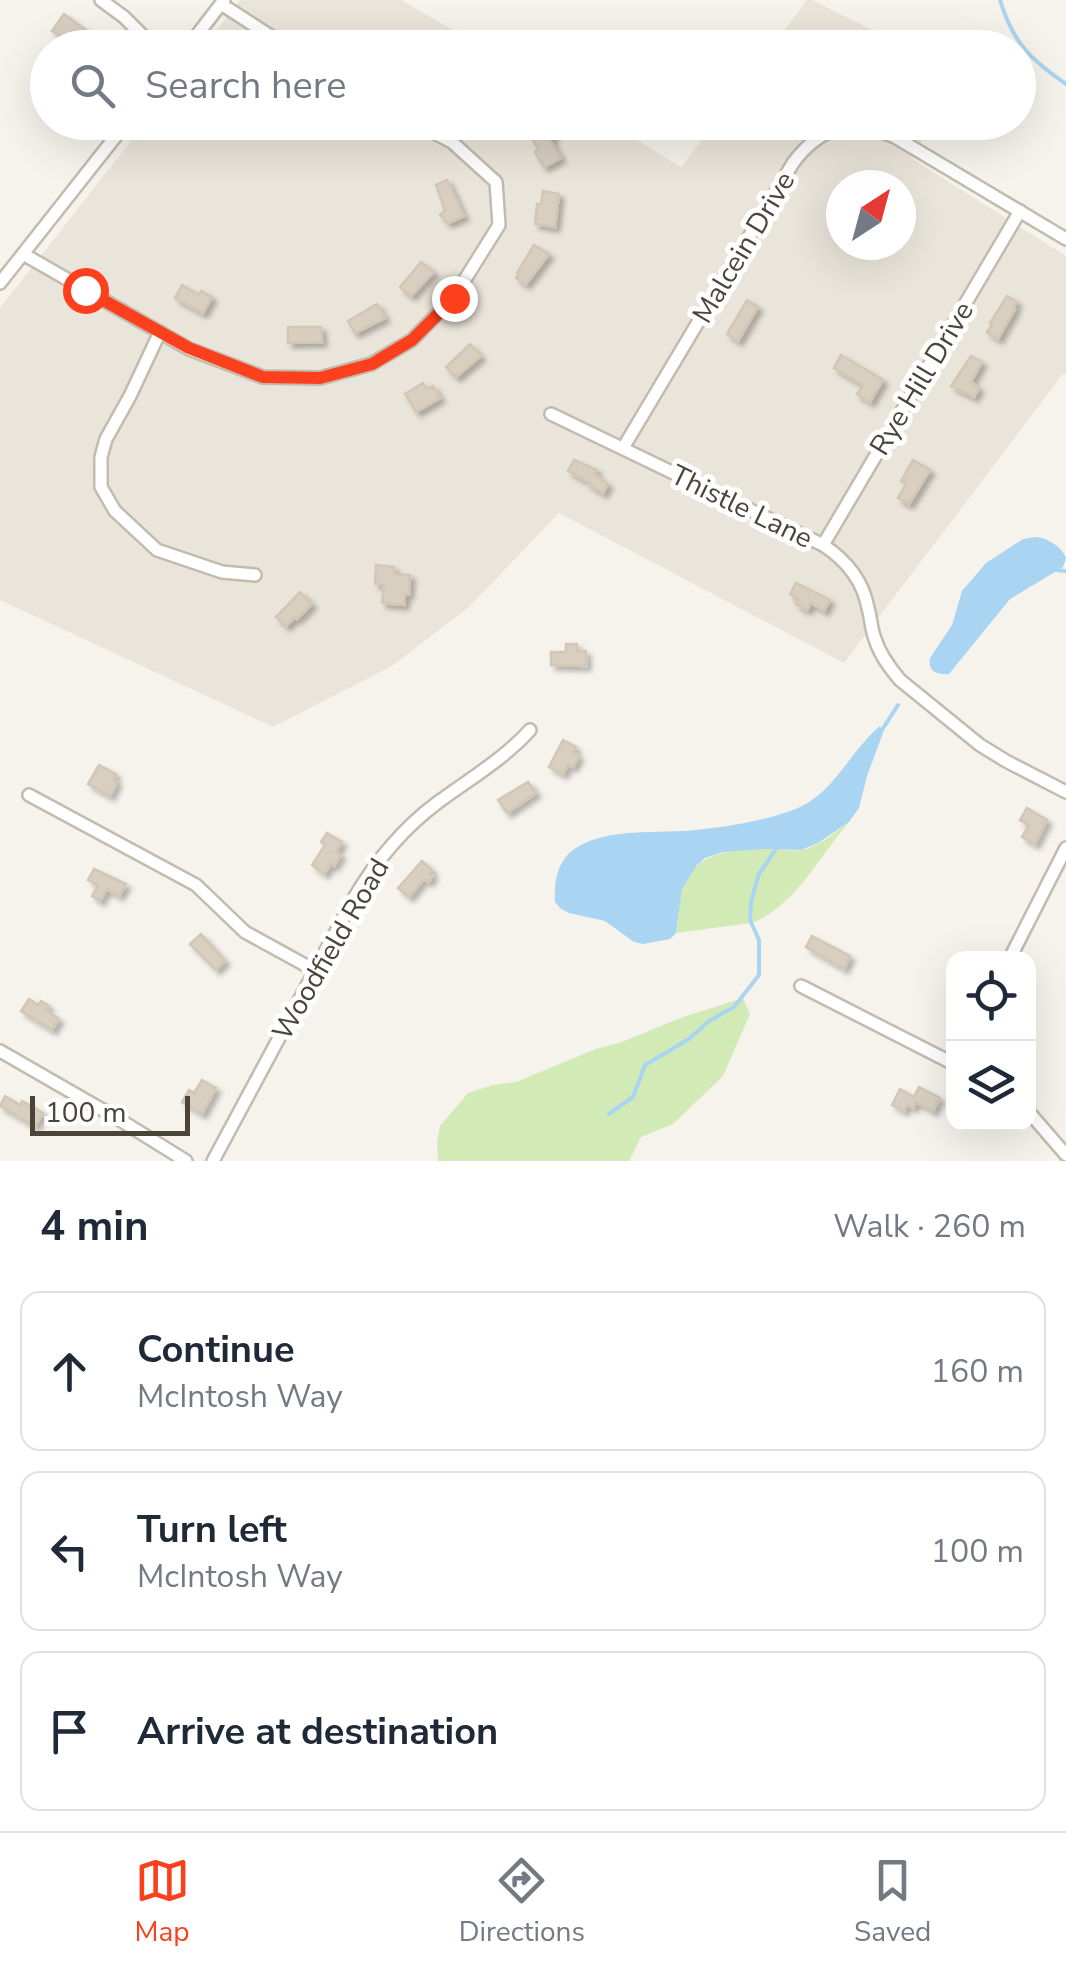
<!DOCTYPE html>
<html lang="en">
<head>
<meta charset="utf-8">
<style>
  body { margin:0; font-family:"Nunito Sans",sans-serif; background:#f2f2f3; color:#1f2937 }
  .controls { position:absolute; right:30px; bottom:30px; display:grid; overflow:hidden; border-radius:20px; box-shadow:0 10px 40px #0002 }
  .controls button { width:90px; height:90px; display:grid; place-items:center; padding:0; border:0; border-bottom:2px solid #e0e1e3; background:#fff; color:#1f2937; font:50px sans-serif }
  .compass { position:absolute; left:826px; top:170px; width:90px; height:90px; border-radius:50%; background:#fff; box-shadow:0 10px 40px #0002; rotate:36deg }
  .scale { position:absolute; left:30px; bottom:25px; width:160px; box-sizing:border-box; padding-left:10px; border:5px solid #4b4439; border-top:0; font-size:28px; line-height:35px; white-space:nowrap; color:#4b4439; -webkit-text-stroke:8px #fff; paint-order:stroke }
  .stop { position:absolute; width:30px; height:30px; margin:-22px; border:8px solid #fc3f1d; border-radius:50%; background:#fff }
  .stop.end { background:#fc3f1d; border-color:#fff; box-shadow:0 2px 10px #0008 }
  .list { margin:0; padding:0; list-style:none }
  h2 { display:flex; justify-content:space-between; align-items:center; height:130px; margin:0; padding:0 40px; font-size:42px }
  h2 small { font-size:32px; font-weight:400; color:#747a83 }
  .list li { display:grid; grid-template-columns:65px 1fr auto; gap:30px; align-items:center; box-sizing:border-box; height:160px; margin:0 20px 20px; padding:0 20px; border:2px solid #e0e1e3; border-radius:20px }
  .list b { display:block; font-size:38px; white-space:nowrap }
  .list p { margin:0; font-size:32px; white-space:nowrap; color:#747a83 }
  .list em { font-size:32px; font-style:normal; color:#747a83 }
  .icon { flex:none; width:55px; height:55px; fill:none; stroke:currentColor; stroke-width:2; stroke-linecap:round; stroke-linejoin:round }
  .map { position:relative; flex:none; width:1066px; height:1161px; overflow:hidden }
  .search { position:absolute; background:#fff; box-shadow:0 10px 40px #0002; left:30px; right:30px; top:30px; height:110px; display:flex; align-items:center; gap:25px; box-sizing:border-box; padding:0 35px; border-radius:55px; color:#747a83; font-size:38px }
  .sheet { height:670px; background:#fff }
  nav { display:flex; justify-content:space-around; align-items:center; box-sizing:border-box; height:140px; border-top:2px solid #e0e1e3; background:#fff; font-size:28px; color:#747a83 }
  nav a { display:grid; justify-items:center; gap:5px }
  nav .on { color:#fc3f1d }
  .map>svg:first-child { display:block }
  .residential { fill:#eae5da; fill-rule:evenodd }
  .green { fill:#d2eab5 }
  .water { fill:#a9d4f2 }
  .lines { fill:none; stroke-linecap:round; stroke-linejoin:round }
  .stream { stroke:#a9d4f2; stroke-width:4 }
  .building { fill:#d8cfc1; stroke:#d3c7b4; stroke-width:2.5; filter:url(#shadow) }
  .minor-casing { stroke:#c2bbae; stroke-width:16 }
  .minor { stroke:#fff; stroke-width:11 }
  .route { stroke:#fc3f1d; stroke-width:12 }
  .labels { text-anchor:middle; stroke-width:10; stroke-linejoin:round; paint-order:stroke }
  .street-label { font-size:28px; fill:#4b4439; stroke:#fff }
</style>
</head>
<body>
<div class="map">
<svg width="1066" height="1161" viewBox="0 0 1066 1161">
  <defs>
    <filter id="shadow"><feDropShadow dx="4.5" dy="4.5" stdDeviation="2.5" flood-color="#0004"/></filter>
  </defs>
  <rect width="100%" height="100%" fill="#f6f3ec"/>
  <!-- residential -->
  <g class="residential">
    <path d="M240,0H401L482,47L203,48Z"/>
    <path d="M807,0H812L907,47H772Z"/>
    <path d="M145,123H609L681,167L715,123H934L911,158L1066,256V374H1063L844,663L559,513L469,607L392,666L273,727L0,600V308ZM841,185H901V245H841Z"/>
  </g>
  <!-- green -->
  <g class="green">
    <path d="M849,822C821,854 793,909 751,923L676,933C679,920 678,907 681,894C690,853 727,850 762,849C775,848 789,852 801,850C819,847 835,832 849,822Z"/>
    <path d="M743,998L750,1014L723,1076L673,1124L641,1137L629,1161H438L437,1142L440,1126L468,1093L493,1085L516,1082L596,1049L622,1042L680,1018Z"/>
  </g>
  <!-- water -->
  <g class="water">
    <path d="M1036,537C1048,538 1062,547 1066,558L1063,567L1010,599L949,674C938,675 927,672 930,658L952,625L962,591L986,563L1023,539Z"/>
    <path d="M880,726L883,733L867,776L859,808L849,822L818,843L801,850L764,849L723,852L705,858L697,865L682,889L676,933L670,939L643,944L634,942L605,921L569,913L561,909L555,902C554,882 557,860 576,848C608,827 659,834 696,830C726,827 764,821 793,810C834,795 848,753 880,726Z"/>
  </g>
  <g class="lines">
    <!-- stream -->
    <g class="stream">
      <path d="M1000,0C1013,43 1030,59 1066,84"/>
      <path d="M1056,570L1066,571"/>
      <path d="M880,733L898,705"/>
      <path d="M609,1114L633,1097L645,1065L689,1039L709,1021L734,1007L759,975V940L750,920L751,902L759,874L776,849"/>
    </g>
  </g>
  <!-- building -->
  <g class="building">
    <path d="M64,14L86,30L75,47L61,41L63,38L52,31Z"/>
    <path d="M548,127L554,137L550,140L561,158L544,167L535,152L539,150L531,137Z"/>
    <path d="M447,180L464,216L448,223L440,215L445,210L436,185Z"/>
    <path d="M543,191L559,194L555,227L535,224L537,204H541Z"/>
    <path d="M534,245L549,254L526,284L516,278L519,274L517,273Z"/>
    <path d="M421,262L434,272L411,296L400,287Z"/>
    <path d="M182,285L199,295L201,291L212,297L203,313L175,298Z"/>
    <path d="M1007,296L1017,302L1013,308L1015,309L998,339L987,332L992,324L990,323Z"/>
    <path d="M747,300L758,307L738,341L727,334Z"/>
    <path d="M377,304L385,318L355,333L348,321Z"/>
    <path d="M288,327H321L322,342L288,343Z"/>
    <path d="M470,344L481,356L456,377L446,367Z"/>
    <path d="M841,355L883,380L870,402L857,394L863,385L834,368Z"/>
    <path d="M971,356L982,362L971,382L979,388L974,397L951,386Z"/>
    <path d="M423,383L427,389L433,386L440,398L416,412L405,394Z"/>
    <path d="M574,460L597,470L594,474L608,484L603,493L589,485L590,483L568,471Z"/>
    <path d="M913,460L930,470L909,504L898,498L906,484L901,481Z"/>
    <path d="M376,565L394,567V574L410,575L409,594H405L404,605L382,603L384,585L375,584Z"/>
    <path d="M796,583L830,600L824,611L811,603L807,610L796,604L799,599L790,594Z"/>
    <path d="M300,592L312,604L297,619L295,617L286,626L276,617Z"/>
    <path d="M566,644H577V651H586V666L551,665V652H566Z"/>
    <path d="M563,740L576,747L573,752L579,756L573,767L568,765L563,774L549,767Z"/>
    <path d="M99,765L116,774L113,780L117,782L110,796L88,784Z"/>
    <path d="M528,782L536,793L507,813L498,800Z"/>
    <path d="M1027,808L1047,820L1035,844L1022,837L1029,825L1020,820Z"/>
    <path d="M327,833L342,842L336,852L341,855L334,866L331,864L324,874L312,865L325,845L321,842Z"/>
    <path d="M422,861L432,870L430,873L433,876L428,882L424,879L409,897L398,888Z"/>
    <path d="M94,869L126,884L119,896L107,889L100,901L92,896L98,885L88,880Z"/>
    <path d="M201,934L225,961L216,970L190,944Z"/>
    <path d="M812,936L850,956L844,969L806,947Z"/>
    <path d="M29,999L38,1005L41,1001L49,1006L46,1010L59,1019L52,1030L21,1011Z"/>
    <path d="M202,1080L216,1088L202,1114L182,1102L189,1090L194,1093Z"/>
    <path d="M919,1087L940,1098L933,1111L916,1102L913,1108L907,1104L904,1111L892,1105L900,1089L914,1097Z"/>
    <path d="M5,1096L20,1105L22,1101L43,1113L35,1126L0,1106Z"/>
  </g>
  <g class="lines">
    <defs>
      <g id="minor">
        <path d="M101,0L124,17L155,48"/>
        <path d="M221,4L289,48"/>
        <path d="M187,48L224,0"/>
        <path d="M23,254L189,349L263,377L320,378L371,364L412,340L454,297L499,225L496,182L452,142L413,122"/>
        <path d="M0,283L127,122"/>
        <path d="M160,332L130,396L106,439L101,457V487L115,511L157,550L222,572L255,575"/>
        <path d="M551,414L823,545C846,560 863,581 868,608C871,618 871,629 875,639C880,655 889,667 900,680L980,745L1006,761L1066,792"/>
        <path d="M623,448L793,163C821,125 853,119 895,137L1066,239"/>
        <path d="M823,545L1020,211"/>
        <path d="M29,795L196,885L245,932L316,971"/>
        <path d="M1010,958L1066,848"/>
        <path d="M801,986L954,1064"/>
        <path d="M0,1051L120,1120L186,1161"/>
        <path d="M1028,1111L1066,1155"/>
        <path d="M213,1161L354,898C376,861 402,829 437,803C468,780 504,759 530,730"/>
      </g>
    </defs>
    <!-- minor casing -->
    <use href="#minor" class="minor-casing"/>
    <!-- minor -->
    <use href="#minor" class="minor"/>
  </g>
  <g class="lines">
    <!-- route -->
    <path class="route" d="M85,290L189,348L263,377L320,378L372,364L412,340L454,298"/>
  </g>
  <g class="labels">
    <!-- street labels -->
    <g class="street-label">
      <text transform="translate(743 247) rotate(-59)" y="10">Malcein Drive</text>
      <text transform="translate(921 378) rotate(-59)" y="10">Rye Hill Drive</text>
      <text transform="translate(742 506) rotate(26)" y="10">Thistle Lane</text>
      <text transform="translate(330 949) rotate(-60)" y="10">Woodfield Road</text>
    </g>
  </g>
</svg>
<div class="controls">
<button><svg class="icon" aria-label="locate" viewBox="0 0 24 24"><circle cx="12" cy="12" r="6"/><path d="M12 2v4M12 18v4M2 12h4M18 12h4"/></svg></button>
<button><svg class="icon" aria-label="layers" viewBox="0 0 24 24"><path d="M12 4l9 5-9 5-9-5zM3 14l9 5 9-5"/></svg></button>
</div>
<svg class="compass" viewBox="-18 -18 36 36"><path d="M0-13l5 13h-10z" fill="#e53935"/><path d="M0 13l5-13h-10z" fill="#747a83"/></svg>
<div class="scale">100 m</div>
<div class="stop" style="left:85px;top:290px"></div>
<div class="stop end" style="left:454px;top:298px"></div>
<div class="search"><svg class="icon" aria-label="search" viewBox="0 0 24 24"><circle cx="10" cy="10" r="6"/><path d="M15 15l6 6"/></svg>Search here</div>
</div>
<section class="sheet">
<h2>4 min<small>Walk · 260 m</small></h2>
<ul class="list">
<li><svg class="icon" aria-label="ahead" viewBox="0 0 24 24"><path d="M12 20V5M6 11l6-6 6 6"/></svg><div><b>Continue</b><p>McIntosh Way</p></div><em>160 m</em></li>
<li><svg class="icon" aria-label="left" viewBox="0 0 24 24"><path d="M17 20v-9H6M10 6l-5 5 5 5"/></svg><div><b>Turn left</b><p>McIntosh Way</p></div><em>100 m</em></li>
<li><svg class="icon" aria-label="arrive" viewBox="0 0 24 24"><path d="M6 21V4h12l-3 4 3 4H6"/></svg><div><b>Arrive at destination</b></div></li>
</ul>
</section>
<nav>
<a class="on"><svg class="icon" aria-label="map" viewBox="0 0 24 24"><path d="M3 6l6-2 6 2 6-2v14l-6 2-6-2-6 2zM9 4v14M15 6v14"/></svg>Map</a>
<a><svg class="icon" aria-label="directions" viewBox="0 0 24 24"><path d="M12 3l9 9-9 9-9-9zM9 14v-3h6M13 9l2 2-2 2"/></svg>Directions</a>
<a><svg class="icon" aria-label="saved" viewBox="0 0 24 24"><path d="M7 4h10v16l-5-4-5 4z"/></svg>Saved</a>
</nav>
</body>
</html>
